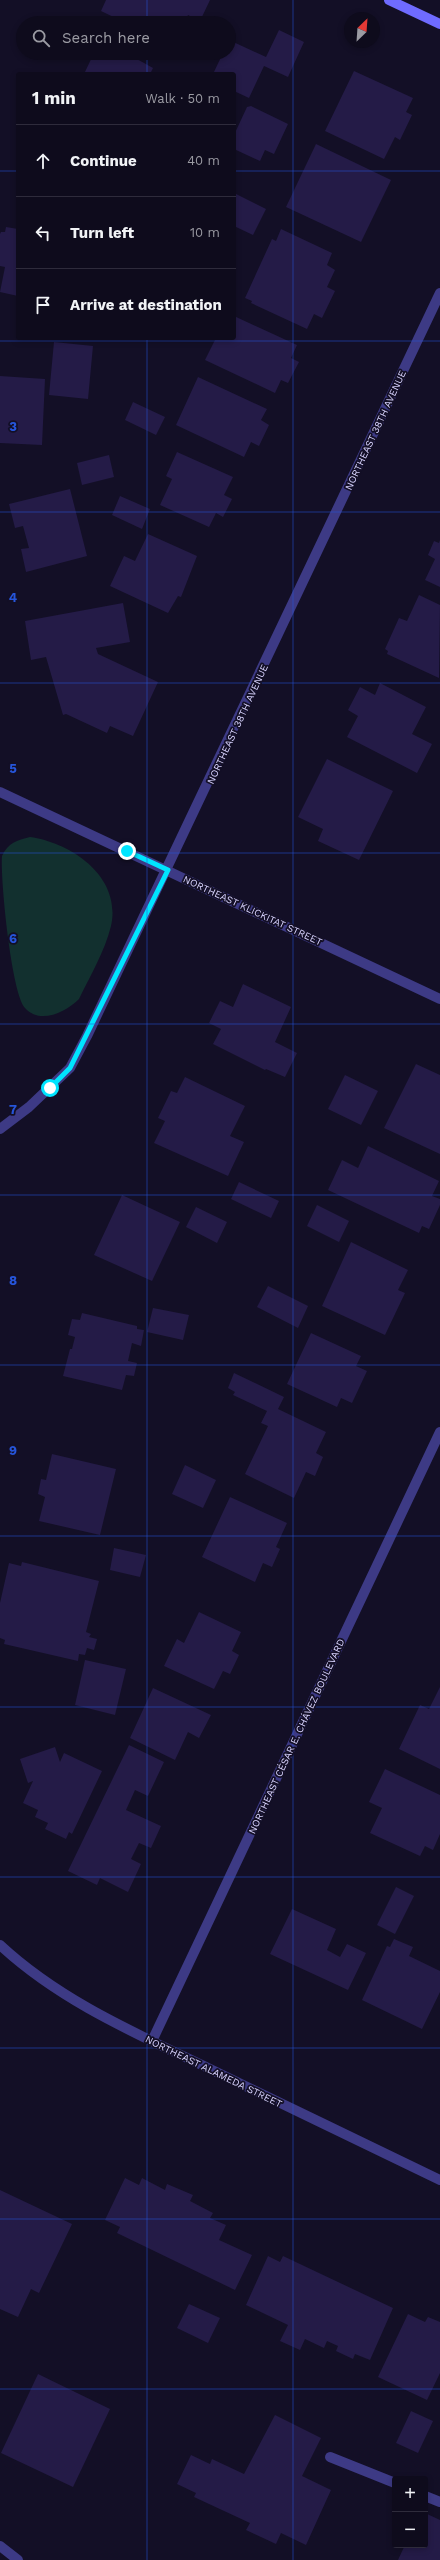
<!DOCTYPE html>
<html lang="en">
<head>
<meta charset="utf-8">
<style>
  body { margin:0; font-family:"Work Sans",sans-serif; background:#1c1929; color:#f1f3f6 }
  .controls { position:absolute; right:12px; bottom:12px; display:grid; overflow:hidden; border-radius:4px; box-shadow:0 2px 6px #0003 }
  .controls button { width:36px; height:36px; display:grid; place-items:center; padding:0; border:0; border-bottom:1px solid #2e2b3b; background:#0e0b1c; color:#f1f3f6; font:20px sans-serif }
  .compass { position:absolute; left:344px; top:12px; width:36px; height:36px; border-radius:50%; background:#0e0b1c; box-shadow:0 2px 6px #0003; rotate:25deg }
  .stop { position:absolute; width:12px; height:12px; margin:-9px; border:3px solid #00e5ff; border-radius:50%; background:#fff }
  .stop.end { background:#00e5ff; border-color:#fff; box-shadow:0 1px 4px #0008 }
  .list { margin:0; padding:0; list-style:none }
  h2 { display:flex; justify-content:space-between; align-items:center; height:52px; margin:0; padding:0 16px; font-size:17px }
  h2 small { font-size:13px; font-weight:400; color:#9b9ba3 }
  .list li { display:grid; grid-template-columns:26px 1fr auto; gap:12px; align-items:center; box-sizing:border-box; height:72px; padding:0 16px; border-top:1px solid #2e2b3b }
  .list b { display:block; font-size:15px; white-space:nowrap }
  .list em { font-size:13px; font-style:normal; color:#9b9ba3 }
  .icon { flex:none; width:22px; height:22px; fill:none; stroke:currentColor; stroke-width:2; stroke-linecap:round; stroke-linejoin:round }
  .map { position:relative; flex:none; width:440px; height:2560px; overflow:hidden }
  .search { position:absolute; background:#0e0b1c; box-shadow:0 2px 6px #0003; left:16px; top:16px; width:220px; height:44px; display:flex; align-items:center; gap:10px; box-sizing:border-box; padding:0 14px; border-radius:22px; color:#9b9ba3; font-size:15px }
  .panel { position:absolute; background:#0e0b1c; box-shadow:0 2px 6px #0003; left:16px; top:72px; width:220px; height:268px; border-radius:4px }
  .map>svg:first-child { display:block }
  .green { fill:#12302f }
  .building { fill:#241b47 }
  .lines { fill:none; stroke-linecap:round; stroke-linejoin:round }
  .service { stroke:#3d3a85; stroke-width:10 }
  .minor { stroke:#3d3a85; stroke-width:10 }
  .secondary { stroke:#6f6bff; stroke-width:10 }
  .route { stroke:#00e5ff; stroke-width:5 }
  .grid { fill:none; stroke:#2655da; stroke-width:1; stroke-opacity:0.55 }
  .labels { text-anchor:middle; stroke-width:3.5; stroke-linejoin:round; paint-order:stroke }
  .street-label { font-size:10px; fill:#d9d4ff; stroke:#130f26 }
  .grid-label { font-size:13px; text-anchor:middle; font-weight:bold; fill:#2655da; stroke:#130f26; stroke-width:3.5; stroke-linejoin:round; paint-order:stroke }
</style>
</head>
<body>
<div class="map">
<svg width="440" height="2560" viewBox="0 0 440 2560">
  <rect width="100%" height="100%" fill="#130f26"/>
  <!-- green -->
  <path class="green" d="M30,837C72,843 122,877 111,926C105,951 90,976 79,999C66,1012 40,1025 25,1008C11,992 0,875 2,856C8,843 17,840 30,837Z"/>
  <!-- building -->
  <g class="building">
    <path d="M106,0H210L200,21L188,15L184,23H126L101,11Z"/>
    <path d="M279,30L304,42L288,77L264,66L249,98L234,91V74H213L223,53H229V40L266,57Z"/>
    <path d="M94,53H126L153,68L150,74H84Z"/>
    <path d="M354,71L413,98L406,112L412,115L400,140L395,137L384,159L325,131Z"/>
    <path d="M251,106L288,124L274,154L265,150L260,161L234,149V135L247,107Z"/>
    <path d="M316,144L391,180L361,242L286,207Z"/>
    <path d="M234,193L266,209L253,235L234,226Z"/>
    <path d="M6,227L18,229V296L0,292L5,267L0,266V234L1,232H5Z"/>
    <path d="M281,229L332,253L327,265L335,270L327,287L335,291L322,318L314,314L307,329L251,303L252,301L245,298L272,239L276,241Z"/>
    <path d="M234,316L297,345L291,358L299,362L288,383L281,380L275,393L205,360L216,338H234Z"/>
    <path d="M54,342L93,346L88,399L49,395Z"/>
    <path d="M0,376L45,379L42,445L0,443Z"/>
    <path d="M198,377L267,409L261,420L269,425L259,446L251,442L244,457L176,425Z"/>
    <path d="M133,402L165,417L156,435L125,420Z"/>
    <path d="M177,452L233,477L224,495L232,499L223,517L216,513L209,527L160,505L172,479L166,476Z"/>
    <path d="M109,455L114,477L82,485L77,463Z"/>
    <path d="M70,489L87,556L26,572L21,549L29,548L23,526L15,528L9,504Z"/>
    <path d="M120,496L150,509L142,529L112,515Z"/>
    <path d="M148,534L197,556L181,597L178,596L168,613L110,586L124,556L135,561Z"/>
    <path d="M440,540V587L425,580L435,559L428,555L434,541L439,543Z"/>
    <path d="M419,595L440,605L439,678L387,654L388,651L385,649L399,618L407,621Z"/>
    <path d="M123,603L130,642L96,648L98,654L158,682L133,736L110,726L107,733L66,714L63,715L46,657L31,660L25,621Z"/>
    <path d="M380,683L426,707L412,734L432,744L417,773L347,737L358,716L348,710L360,687L375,695Z"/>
    <path d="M327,759L393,791L359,860L318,841L323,829L298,817Z"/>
    <path d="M243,984L291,1007L275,1042L297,1053L285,1077L266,1069L265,1070L213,1044L221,1029L209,1023L220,1001L233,1007Z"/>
    <path d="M416,1064L440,1075V1154L384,1128Z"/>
    <path d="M345,1075L378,1091L361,1125L328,1109Z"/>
    <path d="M185,1077L245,1106L230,1136L244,1142L228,1176L154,1143L165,1121L158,1118L171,1091L177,1093Z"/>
    <path d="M368,1146L439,1181L432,1196L440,1199V1205L429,1229L422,1226L419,1233L328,1190L342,1160L358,1168Z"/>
    <path d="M239,1182L279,1201L271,1218L231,1199Z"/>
    <path d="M122,1195L180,1222L152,1281L94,1255Z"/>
    <path d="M317,1205L349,1221L339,1242L307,1226Z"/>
    <path d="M196,1207L227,1222L217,1243L186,1227Z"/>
    <path d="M351,1242L408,1270L398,1290L405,1293L385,1335L322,1306Z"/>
    <path d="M268,1286L308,1306L298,1328L257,1307Z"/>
    <path d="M153,1308L189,1315L183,1340L147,1332Z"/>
    <path d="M82,1313L137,1326V1329L144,1330L141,1346L132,1343L128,1361L137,1363L134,1376L126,1375L122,1390L63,1376L70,1349H72L75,1337L68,1335L72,1319L80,1320Z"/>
    <path d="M311,1333L361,1356L356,1366L367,1371L352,1403L341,1398L337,1407L287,1384Z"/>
    <path d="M234,1373L284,1397L278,1409L326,1432L316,1453L323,1457L315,1476L306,1472L294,1498L245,1474L268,1426L261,1423L267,1411L233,1395L235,1392L228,1388Z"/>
    <path d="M52,1454L116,1469L100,1535L39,1521L45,1497L38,1494L41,1479L46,1480Z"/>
    <path d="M185,1465L216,1480L203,1508L172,1494Z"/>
    <path d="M230,1497L287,1523L276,1547L280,1549L272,1567L263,1563L255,1582L202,1557Z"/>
    <path d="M114,1548L146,1555L140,1577L110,1570Z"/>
    <path d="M22,1562L99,1581L86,1632L91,1634L89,1637L97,1639L94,1650L87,1648L85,1655L79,1654L78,1661L4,1644L5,1640L0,1638V1603L9,1563L21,1566Z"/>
    <path d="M199,1612L241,1632L232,1651L239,1655L230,1674L223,1671L214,1689L164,1666L177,1639L184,1643Z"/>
    <path d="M85,1660L126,1669L115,1715L75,1705Z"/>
    <path d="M440,1687V1769L399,1749L420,1705L429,1709Z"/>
    <path d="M153,1688L211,1715L199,1738L188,1732L175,1760L130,1738Z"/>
    <path d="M129,1745L164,1762L148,1796L135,1790L126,1810L161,1826L151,1848L139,1843L131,1859L141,1864L128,1892L100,1878L97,1885L68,1871Z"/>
    <path d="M55,1747L60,1762L64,1753L102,1771L72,1834L69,1832L66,1839L45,1829L48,1823L35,1817L38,1810L23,1803L33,1781L28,1783L20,1759Z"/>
    <path d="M385,1769L440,1795V1834L433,1850L425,1846L420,1856L370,1833L382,1808L369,1802Z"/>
    <path d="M396,1887L414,1896L395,1934L377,1925Z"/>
    <path d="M292,1909L336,1929L327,1950L340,1957L347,1944L366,1953L348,1990L270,1954Z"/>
    <path d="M394,1939L413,1947L409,1956L440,1971V1992L422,2029L362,2000L387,1946L390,1947Z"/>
    <path d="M125,2178L139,2185L142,2178L165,2190L167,2184L193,2195L190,2201L213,2213L210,2218L226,2225L219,2240L252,2255L235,2290L117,2233L120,2227L105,2220Z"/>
    <path d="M0,2190L72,2224L39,2293L31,2289L18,2317L0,2309Z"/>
    <path d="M268,2256L280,2262L283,2256L393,2308L370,2360L355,2354L353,2359L336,2351L338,2346L327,2341L324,2348L305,2339L300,2350L280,2341L288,2325L246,2305Z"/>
    <path d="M189,2304L220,2318L208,2343L177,2328Z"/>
    <path d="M408,2314L425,2322L428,2317L440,2322V2373L427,2400L378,2377Z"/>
    <path d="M38,2374L110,2409L73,2487L1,2453Z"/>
    <path d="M411,2411L433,2421L418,2453L396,2443Z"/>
    <path d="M275,2415L321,2438L302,2476L331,2490L306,2545L281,2533L276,2544L246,2530L250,2523L194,2497L196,2493L177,2484L191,2455L210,2464L212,2459L244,2474Z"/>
    <path d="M425,2513L440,2520V2560H398L405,2545H425Z"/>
  </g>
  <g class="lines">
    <!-- service -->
    <g class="service">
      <path d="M330,2457L395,2483"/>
      <path d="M425,2496L440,2502"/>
    </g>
    <!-- minor -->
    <g class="minor">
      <path d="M0,792L440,999"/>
      <path d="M0,1129L29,1107L70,1068L87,1036L440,293"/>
      <path d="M0,1945C60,2001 137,2034 210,2069C287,2106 363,2143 440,2180"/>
      <path d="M152,2041L440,1432"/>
      <path d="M0,2546L18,2560"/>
    </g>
    <!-- secondary -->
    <path class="secondary" d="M389,0L440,24"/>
  </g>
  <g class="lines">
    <!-- route -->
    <path class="route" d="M50,1088L70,1068L168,870L127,851"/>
  </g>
  <!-- grid -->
  <path class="grid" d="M147,0V23M293,0V2560M147,53V74M0,171H18M234,171H440M147,338V2560M0,341H440M0,512H440M0,683H440M0,853H440M0,1024H440M0,1195H440M0,1365H440M0,1536H440M0,1707H440M0,1877H440M0,2048H440M0,2219H440M0,2389H440"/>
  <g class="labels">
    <!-- street labels -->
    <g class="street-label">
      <text transform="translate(375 430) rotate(-65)" y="4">NORTHEAST 38TH AVENUE</text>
      <text transform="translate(237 724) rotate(-65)" y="4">NORTHEAST 38TH AVENUE</text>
      <text transform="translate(253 910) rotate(25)" y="4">NORTHEAST KLICKITAT STREET</text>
      <text transform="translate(296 1736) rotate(-65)" y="4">NORTHEAST CÉSAR E. CHÁVEZ BOULEVARD</text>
      <text transform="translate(214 2071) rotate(26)" y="4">NORTHEAST ALAMEDA STREET</text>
    </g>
  </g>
  <g class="grid-label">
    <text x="13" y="431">3</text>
    <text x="13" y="602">4</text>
    <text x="13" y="773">5</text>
    <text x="13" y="943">6</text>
    <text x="13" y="1114">7</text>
    <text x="13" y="1285">8</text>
    <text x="13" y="1455">9</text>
  </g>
</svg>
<div class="controls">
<button>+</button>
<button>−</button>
</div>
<svg class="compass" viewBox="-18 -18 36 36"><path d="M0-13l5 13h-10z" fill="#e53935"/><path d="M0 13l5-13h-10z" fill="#9b9ba3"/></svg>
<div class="stop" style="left:50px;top:1088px"></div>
<div class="stop end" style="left:127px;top:851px"></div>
<div class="search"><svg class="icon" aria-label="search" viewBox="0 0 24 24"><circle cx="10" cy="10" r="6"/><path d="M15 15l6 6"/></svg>Search here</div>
<section class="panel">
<h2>1 min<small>Walk · 50 m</small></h2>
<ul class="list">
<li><svg class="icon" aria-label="ahead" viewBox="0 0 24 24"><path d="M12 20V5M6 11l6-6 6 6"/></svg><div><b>Continue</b></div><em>40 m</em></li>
<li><svg class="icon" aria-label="left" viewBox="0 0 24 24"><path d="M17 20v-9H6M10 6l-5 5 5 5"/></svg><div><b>Turn left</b></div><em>10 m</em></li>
<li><svg class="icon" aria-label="arrive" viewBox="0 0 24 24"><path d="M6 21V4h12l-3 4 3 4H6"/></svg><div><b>Arrive at destination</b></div></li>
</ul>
</section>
</div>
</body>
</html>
